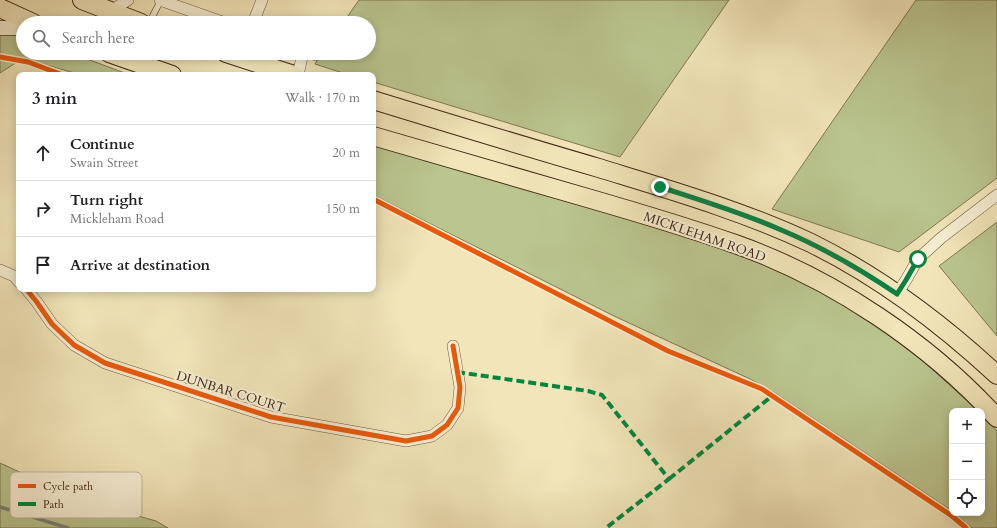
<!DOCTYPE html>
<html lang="en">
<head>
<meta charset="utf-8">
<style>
  body { margin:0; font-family:Cardo,serif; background:#f2f2f2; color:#202124 }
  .controls { position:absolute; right:12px; bottom:12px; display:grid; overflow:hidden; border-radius:8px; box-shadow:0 2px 10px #0003 }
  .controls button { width:36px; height:36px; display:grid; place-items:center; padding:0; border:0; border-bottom:1px solid #e0e0e0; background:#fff; color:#202124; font:20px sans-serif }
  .stop { position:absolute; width:12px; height:12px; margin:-9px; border:3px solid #0b8043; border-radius:50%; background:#fff }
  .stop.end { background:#0b8043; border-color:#fff; box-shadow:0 1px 4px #0008 }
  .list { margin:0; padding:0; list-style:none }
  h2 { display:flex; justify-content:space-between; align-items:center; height:52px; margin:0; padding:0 16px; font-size:17px }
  h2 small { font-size:13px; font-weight:400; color:#757577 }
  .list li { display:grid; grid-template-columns:26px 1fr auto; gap:12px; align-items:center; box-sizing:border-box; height:56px; padding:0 16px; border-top:1px solid #e0e0e0 }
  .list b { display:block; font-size:15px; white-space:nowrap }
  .list p { margin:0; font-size:13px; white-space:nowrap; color:#757577 }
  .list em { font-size:13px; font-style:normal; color:#757577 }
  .icon { flex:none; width:22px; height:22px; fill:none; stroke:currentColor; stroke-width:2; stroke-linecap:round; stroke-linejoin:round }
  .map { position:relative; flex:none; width:997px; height:528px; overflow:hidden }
  .search { position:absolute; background:#fff; box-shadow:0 2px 10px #0003; left:16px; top:16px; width:360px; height:44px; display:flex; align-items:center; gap:10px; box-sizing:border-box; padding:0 14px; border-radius:22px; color:#757577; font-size:15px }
  .panel { position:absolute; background:#fff; box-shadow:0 2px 10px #0003; left:16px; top:72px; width:360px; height:220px; border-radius:8px }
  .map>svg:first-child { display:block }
  .green { fill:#bac58f; stroke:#807754 }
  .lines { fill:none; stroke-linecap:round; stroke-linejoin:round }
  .stream { stroke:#798276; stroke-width:3.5 }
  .service-casing { stroke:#705840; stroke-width:7 }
  .minor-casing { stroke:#705840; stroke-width:12 }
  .tertiary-casing { stroke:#705840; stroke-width:16 }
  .primary-casing { stroke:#452918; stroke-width:20 }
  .service { stroke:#f6eed2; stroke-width:5.5 }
  .minor { stroke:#f6eed2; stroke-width:11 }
  .tertiary { stroke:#f6eed2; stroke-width:14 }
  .primary { stroke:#f1e5b9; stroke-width:18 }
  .quiet { stroke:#00873e; stroke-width:4; stroke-dasharray:8 4; stroke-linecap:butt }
  .cycleway-casing { stroke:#f6eed2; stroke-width:8 }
  .cycleway { stroke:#e8590c; stroke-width:5 }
  .route { stroke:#0b8043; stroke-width:5 }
  .labels { text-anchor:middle; stroke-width:4; stroke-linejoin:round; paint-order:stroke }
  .street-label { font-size:13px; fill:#452918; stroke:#f6eed2 }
  .key { fill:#f6eed2; stroke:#c1b39a; stroke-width:1 }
  .key-label { font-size:11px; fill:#452918 }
</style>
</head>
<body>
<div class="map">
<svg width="997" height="528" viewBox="0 0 997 528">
  <rect width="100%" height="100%" fill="#f1e5b9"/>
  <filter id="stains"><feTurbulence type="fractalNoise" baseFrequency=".005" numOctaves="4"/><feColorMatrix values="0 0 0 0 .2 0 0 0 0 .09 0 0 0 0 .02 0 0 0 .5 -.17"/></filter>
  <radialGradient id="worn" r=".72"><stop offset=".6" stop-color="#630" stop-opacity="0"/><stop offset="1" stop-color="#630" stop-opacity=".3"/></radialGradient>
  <!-- green -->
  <g class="green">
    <path d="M359,0H729L620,157L373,82V75H349L315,64L322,53H369V23H343Z"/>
    <path d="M916,0H997V178L899,252L772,209Z"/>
    <path d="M11,33L23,36V53H71L122,72L133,75H81L23,58L0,54V34Z"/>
    <path d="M0,59L17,62L0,73Z"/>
    <path d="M373,145L623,217L722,247L777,270L821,291L870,321L922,360L978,411H952V511L775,393L750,379L614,316L373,195Z"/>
    <path d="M997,222V336L939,266Z"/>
    <path d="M982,415L997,431V528H972L954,513H982Z"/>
    <path d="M0,463L78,499L156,521L168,528H0Z"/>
  </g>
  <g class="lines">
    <!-- stream -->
    <path class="stream" d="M0,507L68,528"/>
    <defs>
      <path id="service" d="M149,23L161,0"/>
      <g id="minor">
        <path d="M160,0L225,23"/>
        <path d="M111,11L128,0"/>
        <path d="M253,23L262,0"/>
        <path d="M311,53L316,55"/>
        <path d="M298,75L303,53"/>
        <path d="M0,270L14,276L19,282"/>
        <path d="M26,289L36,301L52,324L74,345L105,363L271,417L406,441L432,436L447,425L458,408L460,387L453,346"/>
        <path d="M897,294L906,280L918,259L941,238L997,195"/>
      </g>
      <path id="tertiary" d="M0,28H23"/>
      <g id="primary">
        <path d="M82,0L141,23"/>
        <path d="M0,8L33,23"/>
        <path d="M109,53L172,75"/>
        <path d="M226,53L294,75"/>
        <path d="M373,100C448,123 523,146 599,168C670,190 743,211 811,243C880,277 941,323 997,375"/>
        <path d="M373,136C444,156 514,177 584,197C636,212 687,227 738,245C833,279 929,343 997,418"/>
      </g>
    </defs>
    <!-- service casing -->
    <use href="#service" class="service-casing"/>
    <!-- minor casing -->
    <use href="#minor" class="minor-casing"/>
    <!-- tertiary casing -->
    <use href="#tertiary" class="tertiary-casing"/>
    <!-- primary casing -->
    <use href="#primary" class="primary-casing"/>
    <!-- service -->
    <use href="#service" class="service"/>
    <!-- minor -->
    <use href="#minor" class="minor"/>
    <!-- tertiary -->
    <use href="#tertiary" class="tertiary"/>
    <!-- primary -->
    <use href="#primary" class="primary"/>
    <!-- quiet -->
    <g class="quiet">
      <path d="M457,372L588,391L602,395L669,479L606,528"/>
      <path d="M669,479L772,396"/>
    </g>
    <defs>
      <g id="cycleway">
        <path d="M0,57L28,62L63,75"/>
        <path d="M373,199L668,351L762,389L952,516L966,528"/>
        <path d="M26,289L36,301L52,324L74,345L105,363L271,417L406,441L432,436L447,425L458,408L460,387L453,346"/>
      </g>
    </defs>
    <!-- cycleway casing -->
    <use href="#cycleway" class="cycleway-casing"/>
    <!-- cycleway -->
    <use href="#cycleway" class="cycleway"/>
  </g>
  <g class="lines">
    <!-- route -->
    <path class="route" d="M660,187C700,200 740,212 779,229C820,246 860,269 897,294L906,280L918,259"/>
  </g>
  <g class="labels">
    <!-- street labels -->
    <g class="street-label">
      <text transform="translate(705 236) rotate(19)" y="5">MICKLEHAM ROAD</text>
      <text transform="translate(231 391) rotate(17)" y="5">DUNBAR COURT</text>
    </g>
  </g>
  <!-- legend -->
  <rect x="10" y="472" width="132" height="46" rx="6" class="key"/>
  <rect x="18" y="484" width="18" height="4" fill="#e8590c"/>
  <rect x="18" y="502" width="18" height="4" fill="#00873e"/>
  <g class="key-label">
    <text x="43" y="490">Cycle path</text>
    <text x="43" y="508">Path</text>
  </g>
  <rect width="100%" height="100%" filter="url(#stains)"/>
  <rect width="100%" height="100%" fill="url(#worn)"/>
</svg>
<div class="controls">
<button>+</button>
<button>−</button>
<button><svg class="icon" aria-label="locate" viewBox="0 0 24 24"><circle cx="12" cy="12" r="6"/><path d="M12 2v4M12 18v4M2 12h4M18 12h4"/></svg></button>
</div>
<div class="stop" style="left:918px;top:259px"></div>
<div class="stop end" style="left:660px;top:187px"></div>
<div class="search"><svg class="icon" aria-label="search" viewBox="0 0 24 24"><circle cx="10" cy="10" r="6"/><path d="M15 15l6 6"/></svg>Search here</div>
<section class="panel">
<h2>3 min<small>Walk · 170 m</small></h2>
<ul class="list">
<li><svg class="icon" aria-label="ahead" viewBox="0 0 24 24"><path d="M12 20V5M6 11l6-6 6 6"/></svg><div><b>Continue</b><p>Swain Street</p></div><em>20 m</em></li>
<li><svg class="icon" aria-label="right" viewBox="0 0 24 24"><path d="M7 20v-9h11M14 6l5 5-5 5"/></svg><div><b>Turn right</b><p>Mickleham Road</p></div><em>150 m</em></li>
<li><svg class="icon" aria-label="arrive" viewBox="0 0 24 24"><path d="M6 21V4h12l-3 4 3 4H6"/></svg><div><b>Arrive at destination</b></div></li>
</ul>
</section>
</div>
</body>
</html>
